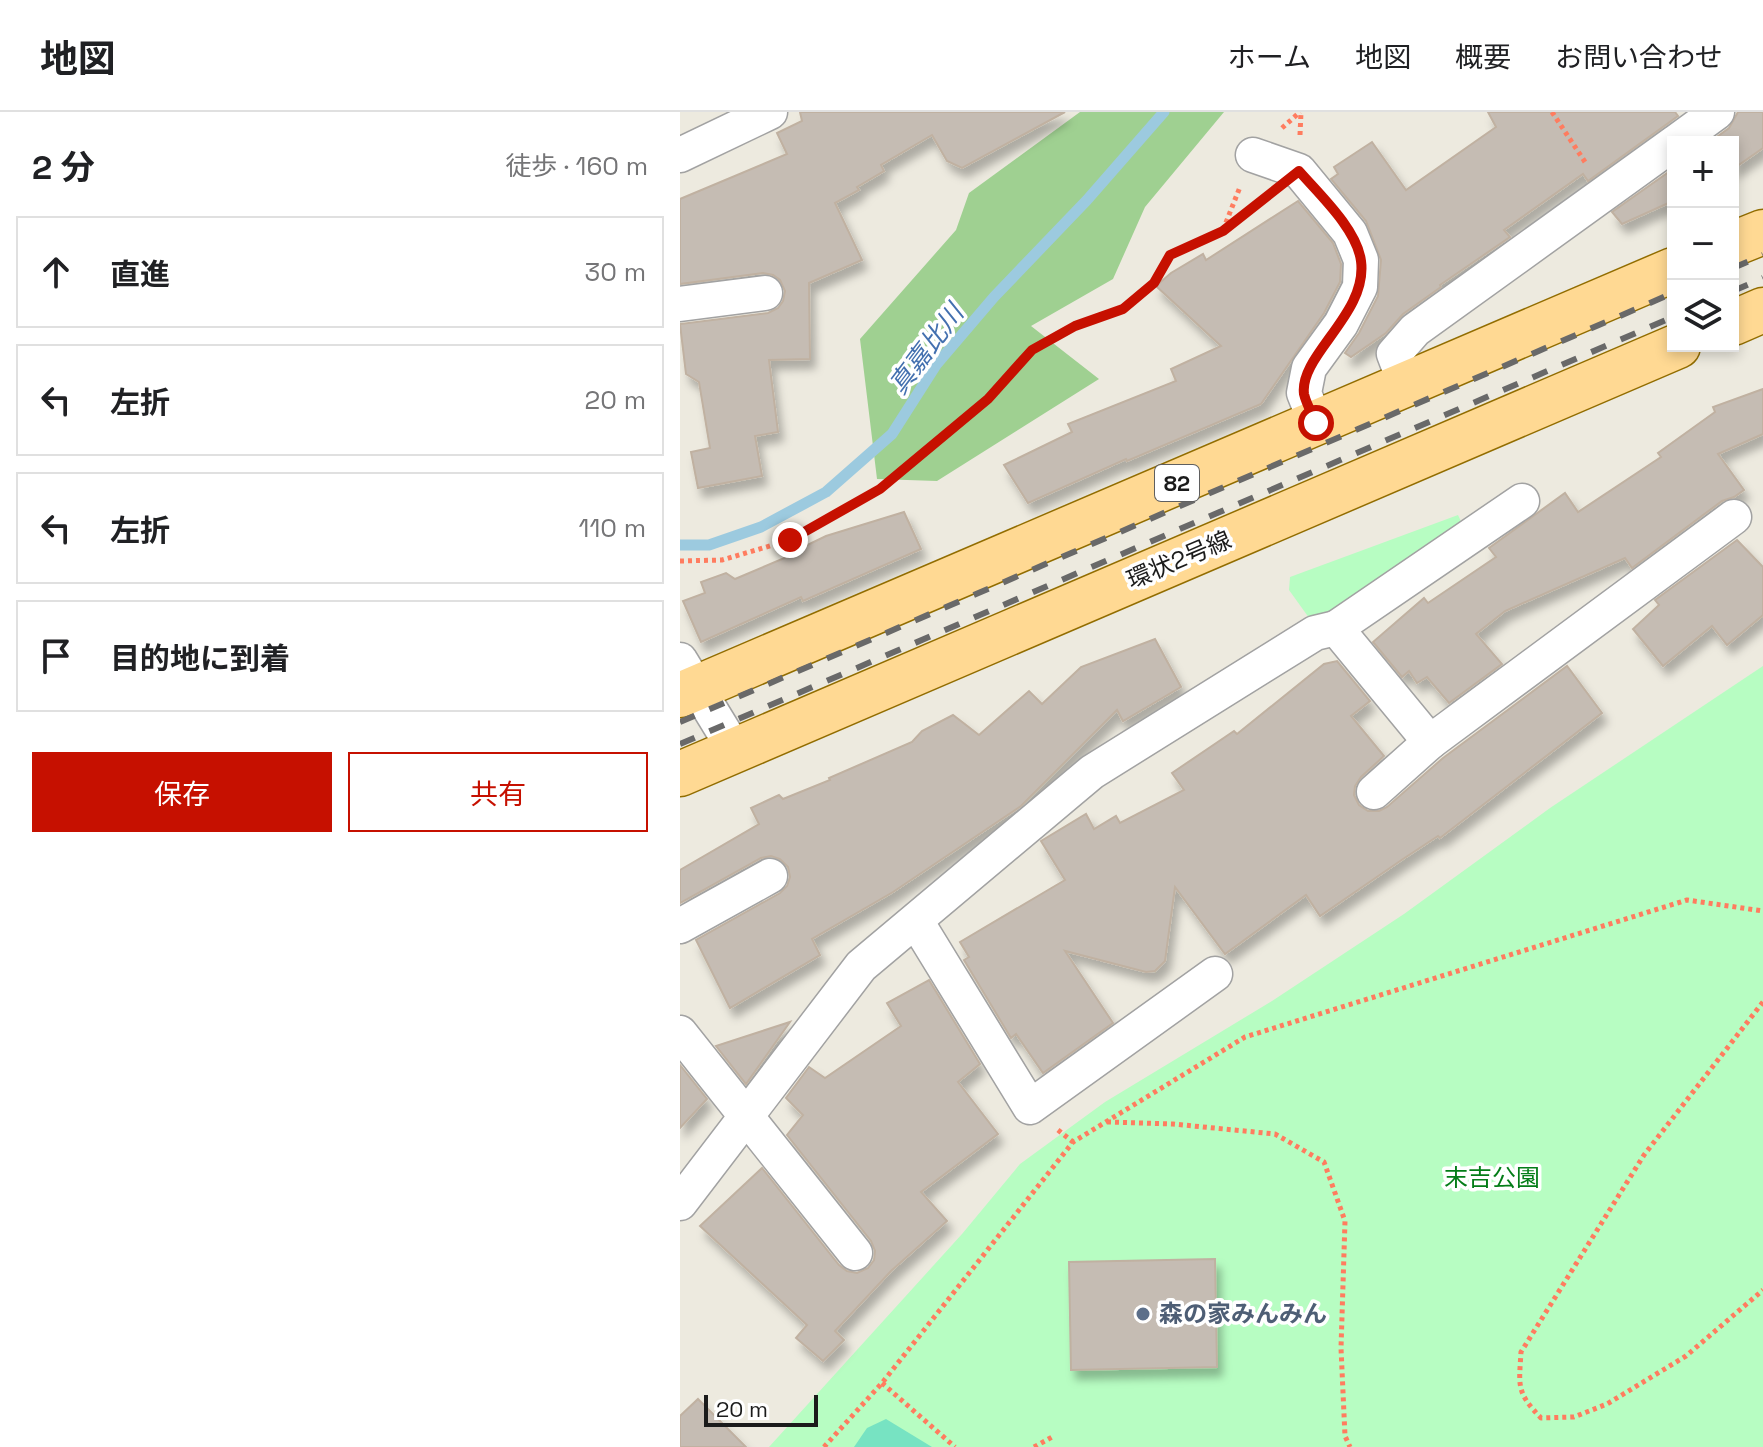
<!DOCTYPE html>
<html lang="ja">
<head>
<meta charset="utf-8">
<style>
  body { margin:0; font-family:"Space Grotesk","Noto Sans JP",sans-serif; background:#f2f2f2; color:#202124 }
  .controls { position:absolute; right:24px; top:24px; display:grid; overflow:hidden; border-radius:0px; box-shadow:0 4px 12px #0003 }
  .controls button { width:72px; height:72px; display:grid; place-items:center; padding:0; border:0; border-bottom:2px solid #e0e0e0; background:#fff; color:#202124; font:40px sans-serif }
  .scale { position:absolute; left:24px; bottom:20px; width:114px; box-sizing:border-box; padding-left:8px; border:4px solid #1b1b1b; border-top:0; font-size:22px; line-height:28px; white-space:nowrap; color:#1b1b1b; -webkit-text-stroke:6px #fff; paint-order:stroke }
  .stop { position:absolute; width:24px; height:24px; margin:-18px; border:6px solid #c61000; border-radius:50%; background:#fff }
  .stop.end { background:#c61000; border-color:#fff; box-shadow:0 2px 8px #0008 }
  .list { margin:0; padding:0; list-style:none }
  h2 { display:flex; justify-content:space-between; align-items:center; height:104px; margin:0; padding:0 32px; font-size:34px }
  h2 small { font-size:26px; font-weight:400; color:#757577 }
  .list li { display:grid; grid-template-columns:52px 1fr auto; gap:24px; align-items:center; box-sizing:border-box; height:112px; margin:0 16px 16px; padding:0 16px; border:2px solid #e0e0e0; border-radius:0px }
  .list b { display:block; font-size:30px; white-space:nowrap }
  .list em { font-size:26px; font-style:normal; color:#757577 }
  .actions { display:flex; gap:16px; padding:24px 32px }
  .actions a { flex:1; padding:18px 0; border:2px solid #c61000; border-radius:0px; text-align:center; font-size:28px; color:#c61000 }
  .actions .main { background:#c61000; color:#fff }
  .icon { flex:none; width:44px; height:44px; fill:none; stroke:currentColor; stroke-width:2; stroke-linecap:round; stroke-linejoin:round }
  .map { position:relative; flex:none; width:1083px; height:1335px; overflow:hidden }
  header { display:flex; align-items:center; gap:48px; box-sizing:border-box; height:112px; padding:0 40px; background:#fff; border-bottom:2px solid #e0e0e0 }
  header strong { font-size:38px }
  nav { display:flex; gap:44px; margin-inline-start:auto; font-size:28px }
  main { display:flex }
  aside { flex:1; background:#fff }
  .map>svg:first-child { display:block }
  .forest { fill:#9fd091 }
  .park { fill:#b7fdc2 }
  .pitch { fill:#77e3c2 }
  .lines { fill:none; stroke-linecap:round; stroke-linejoin:round }
  .stream { stroke:#9ccadf; stroke-width:11 }
  .building { fill:#c5bcb3; stroke:#c0b1a1; stroke-width:2; filter:url(#shadow) }
  .street-casing { stroke:#a2a2a2; stroke-width:37 }
  .primary-casing { stroke:#926d00; stroke-width:47 }
  .path { stroke:#ff7c5f; stroke-width:5; stroke-dasharray:4 4; stroke-linecap:butt }
  .street { stroke:#fff; stroke-width:34 }
  .primary { stroke:#ffd993; stroke-width:44 }
  .rail { stroke:#696969; stroke-width:6; stroke-dasharray:16 16; stroke-linecap:butt }
  .route { stroke:#c61000; stroke-width:10 }
  .service-dot { fill:#5c6f8a; stroke:#fff; stroke-width:3 }
  .labels { text-anchor:middle; stroke-width:7; stroke-linejoin:round; paint-order:stroke }
  .shield { fill:#fff; stroke:#5f5f5f; stroke-width:2 }
  .shield-label { font-size:22px; font-weight:bold; fill:#1b1b1b }
  .street-label { font-size:24px; fill:#1b1b1b; stroke:#fff }
  .park-label { font-size:24px; fill:#047d18; stroke:#fff }
  .service-label { font-size:24px; font-weight:bold; fill:#4e5e75; stroke:#fff; text-anchor:start }
  .water-label { font-size:26px; font-style:italic; fill:#4370af; stroke:#fff }
</style>
</head>
<body>
<header>
<strong>地図</strong>
<nav><a>ホーム</a><a>地図</a><a>概要</a><a>お問い合わせ</a></nav>
</header>
<main>
<aside>
<h2>2 分<small>徒歩 · 160 m</small></h2>
<ul class="list">
<li><svg class="icon" aria-label="ahead" viewBox="0 0 24 24"><path d="M12 20V5M6 11l6-6 6 6"/></svg><div><b>直進</b></div><em>30 m</em></li>
<li><svg class="icon" aria-label="left" viewBox="0 0 24 24"><path d="M17 20v-9H6M10 6l-5 5 5 5"/></svg><div><b>左折</b></div><em>20 m</em></li>
<li><svg class="icon" aria-label="left" viewBox="0 0 24 24"><path d="M17 20v-9H6M10 6l-5 5 5 5"/></svg><div><b>左折</b></div><em>110 m</em></li>
<li><svg class="icon" aria-label="arrive" viewBox="0 0 24 24"><path d="M6 21V4h12l-3 4 3 4H6"/></svg><div><b>目的地に到着</b></div></li>
</ul>
<div class="actions"><a class="main">保存</a><a>共有</a></div>
</aside>
<div class="map">
<svg width="1083" height="1335" viewBox="0 0 1083 1335">
  <defs>
    <filter id="shadow"><feDropShadow dx="5" dy="9" stdDeviation="4" flood-color="#0004"/></filter>
  </defs>
  <rect width="100%" height="100%" fill="#edeadf"/>
  <!-- forest -->
  <path class="forest" d="M400,0H544L465,95L433,167L351,214L419,267L257,369L197,367L180,227L276,118L289,81Z"/>
  <!-- park -->
  <g class="park">
    <path d="M778,403L784,416L653,505L632,510L609,478L610,465Z"/>
    <path d="M1083,554V1335H89L282,1122L340,1052L425,990L592,889L724,802L870,696Z"/>
  </g>
  <!-- pitch -->
  <path class="pitch" d="M206,1307L252,1335H174L187,1316Z"/>
  <g class="lines">
    <!-- stream -->
    <path class="stream" d="M0,433H29L81,415L146,380L212,322L256,253L314,185L407,88L484,0"/>
  </g>
  <!-- building -->
  <g class="building">
    <path d="M120,0H385L282,56L267,49L252,23L201,53L204,59L177,75L179,78L155,91L182,148L129,171L130,247L89,248L98,320L75,324L82,364L18,376L11,340L30,336L19,270L6,262L0,212L88,201L98,196L103,189L105,179L100,168L93,163L83,161L0,172V87L107,42L97,21L122,9Z"/>
    <path d="M808,0H995L998,4L908,69L903,62L824,118L830,125L760,173L761,175L723,202L706,221L671,245L665,241L679,221L698,184L701,148L686,109L651,67L658,62L654,55L692,30L726,78L816,15Z"/>
    <path d="M1058,0H1083V36L1053,57V30H1030L1049,16Z"/>
    <path d="M993,57V89L942,112L932,100Z"/>
    <path d="M618,89L653,131L661,152L660,170L644,201L581,292L447,349L446,347L348,391L324,353L392,320L388,312L496,269L491,257L541,234L476,174L491,161L523,142L526,148Z"/>
    <path d="M1083,277V322L1038,342L1064,378L1054,385L1042,389L952,456L945,446L825,499L796,522L822,552L769,591L747,565L737,571L729,559L722,565L693,530L744,486L748,491L816,445L809,436L885,381L898,400L981,345L978,341L1035,300L1033,295Z"/>
    <path d="M224,400L241,437L123,489L121,485L21,530L3,489L25,481L21,470L46,461L55,467L114,442L113,440L146,424Z"/>
    <path d="M1057,428L1083,455V503L1047,533L1032,514L983,554L953,517L979,493L975,488Z"/>
    <path d="M475,527L501,575L443,609L437,598L341,694L213,780L132,827L140,843L50,896L16,828L100,781L107,774L110,765L108,755L100,747L91,744L81,746L0,791V758L79,712L71,696L99,683L103,687L150,668L149,666L232,630L242,619L273,603L299,623L349,579L362,592L401,555Z"/>
    <path d="M657,549L690,589L671,604L704,644L681,665L675,674L674,683L679,693L688,699H699L707,695L763,646L887,554L922,601L760,726L758,724L723,747L640,804L626,783L545,842L495,775L485,849L475,859L466,860L385,839L433,911L363,961L336,922L331,926L284,848L289,845L280,830L385,768L361,729L406,702L414,717L436,704L440,711L504,678L492,661L554,619L557,622L644,552Z"/>
    <path d="M249,868L300,952L278,970L318,1022L241,1080L267,1109L211,1159L155,1219L164,1228L143,1249L116,1226L127,1213L20,1114L82,1056L159,1153L167,1159L177,1161L188,1156L194,1148L195,1139L191,1129L107,1023L123,1003L106,986L129,955L145,966L221,914L207,891Z"/>
    <path d="M110,910L66,972L36,934Z"/>
    <path d="M0,953L27,987L0,1016Z"/>
    <path d="M535,1147L537,1255L391,1258L389,1150Z"/>
    <path d="M18,1287L66,1335H0V1304Z"/>
  </g>
  <g class="lines">
    <defs>
      <g id="street">
        <path d="M996,30L1037,0"/>
        <path d="M0,43L90,0"/>
        <path d="M573,43L619,59L670,121L681,148L680,175L661,212L629,256L624,281L636,311"/>
        <path d="M0,192L85,181"/>
        <path d="M725,271L714,242L735,218L993,32"/>
        <path d="M656,516L842,389"/>
        <path d="M0,548L55,638"/>
        <path d="M694,680L750,630"/>
        <path d="M236,809L350,995L535,862"/>
        <path d="M0,814L90,764"/>
        <path d="M0,921L175,1141"/>
        <path d="M0,1091L181,854L412,660L635,521L656,516L750,630L1054,405"/>
      </g>
      <g id="primary">
        <path d="M1053,132L1083,120"/>
        <path d="M1053,211L1083,198"/>
        <path d="M0,583L993,158"/>
        <path d="M0,662L998,234"/>
      </g>
    </defs>
    <!-- street casing -->
    <use href="#street" class="street-casing"/>
    <!-- primary casing -->
    <use href="#primary" class="primary-casing"/>
    <!-- path -->
    <g class="path">
      <path d="M872,0L905,50"/>
      <path d="M602,16L620,0"/>
      <path d="M620,23L621,0"/>
      <path d="M543,118L560,75"/>
      <path d="M0,449L42,448L110,428L200,377L308,287L352,238L395,214L443,197L474,171L490,143L543,119L586,85"/>
      <path d="M1083,890L964,1043L841,1240C839,1274 836,1280 861,1306L894,1305L927,1292L1006,1244L1083,1178"/>
      <path d="M427,1010L493,1012L595,1022L644,1050L665,1109L661,1236L665,1324L670,1335"/>
      <path d="M378,1018L393,1030"/>
      <path d="M202,1271L275,1335"/>
      <path d="M144,1335L202,1271L393,1030L565,925L1007,788L1083,799"/>
      <path d="M354,1335L374,1324"/>
    </g>
    <!-- street -->
    <use href="#street" class="street"/>
    <!-- primary -->
    <use href="#primary" class="primary"/>
    <!-- rail -->
    <g class="rail">
      <path d="M1053,156L1083,143"/>
      <path d="M1053,179L1083,166"/>
      <path d="M0,610L993,181"/>
      <path d="M0,632L993,205"/>
    </g>
  </g>
  <g class="lines">
    <!-- route -->
    <path class="route" d="M110,428L200,377L308,287L352,238L395,214L443,197L474,171L490,143L543,119L619,59C639,82 677,117 681,149C688,202 619,243 624,282C626,291 632,302 636,311"/>
  </g>
  <!-- markers -->
  <circle class="service-dot" cx="463" cy="1202" r="8"/>
  <g class="labels">
    <!-- shield labels -->
    <rect class="shield" x="475" y="353" width="44" height="36" rx="6"/>
    <g class="shield-label">
      <text x="497" y="379">82</text>
    </g>
    <!-- street labels -->
    <g class="street-label">
      <text transform="translate(499 448) rotate(-23)" y="8">環状2号線</text>
    </g>
    <!-- park labels -->
    <g class="park-label">
      <text x="812" y="1074">末吉公園</text>
    </g>
    <!-- service labels -->
    <g class="service-label">
      <text x="479" y="1210">森の家みんみん</text>
    </g>
    <!-- water labels -->
    <g class="water-label">
      <text transform="translate(246 237) rotate(-53)" y="9">真嘉比川</text>
    </g>
  </g>
</svg>
<div class="controls">
<button>+</button>
<button>−</button>
<button><svg class="icon" aria-label="layers" viewBox="0 0 24 24"><path d="M12 4l9 5-9 5-9-5zM3 14l9 5 9-5"/></svg></button>
</div>
<div class="scale">20 m</div>
<div class="stop" style="left:636px;top:311px"></div>
<div class="stop end" style="left:110px;top:428px"></div>
</div>
</main>
</body>
</html>
